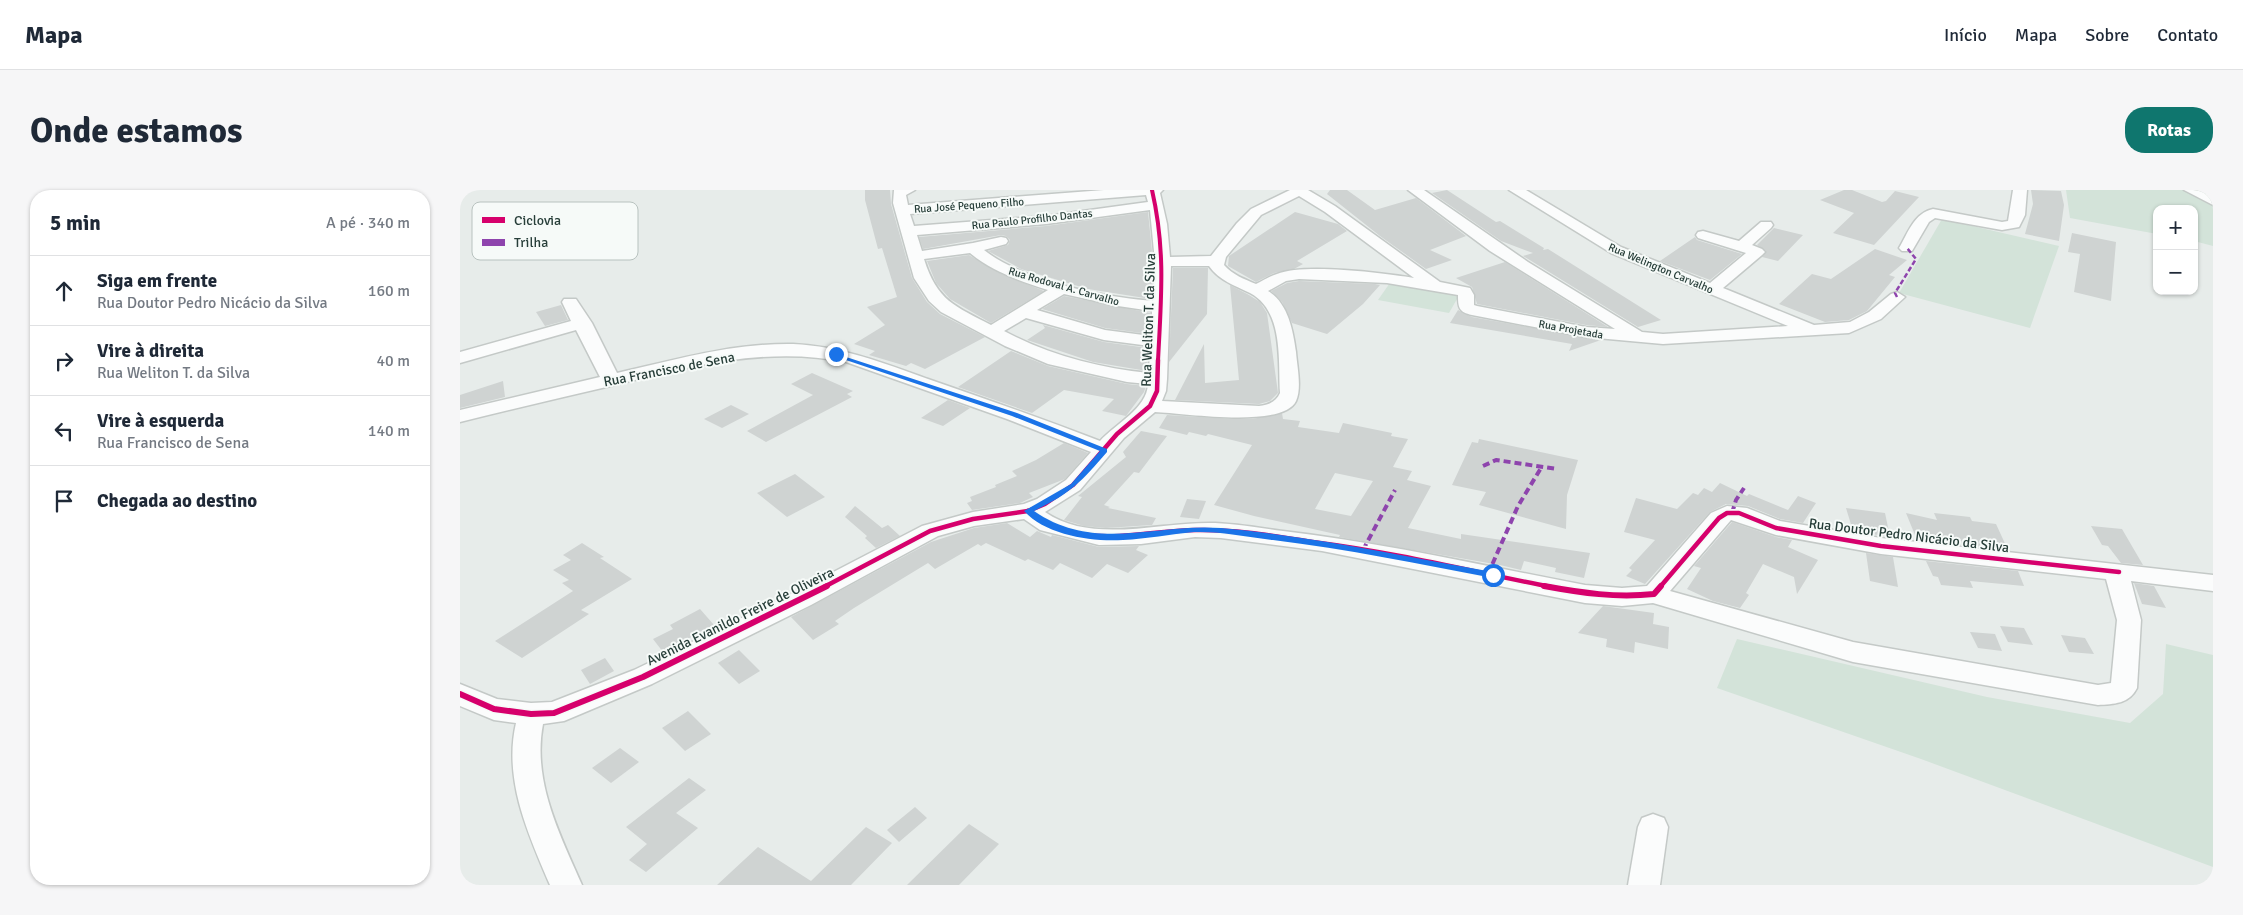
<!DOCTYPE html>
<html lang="pt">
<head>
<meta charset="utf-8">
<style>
  body { margin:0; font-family:Signika,sans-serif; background:#f6f6f7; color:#1f2937 }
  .controls { position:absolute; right:15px; top:15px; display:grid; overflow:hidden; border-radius:10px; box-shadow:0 1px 4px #0004 }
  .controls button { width:45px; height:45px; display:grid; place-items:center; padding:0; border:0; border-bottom:1px solid #e0e1e3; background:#fff; color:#1f2937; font:25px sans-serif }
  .stop { position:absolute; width:15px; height:15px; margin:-11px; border:4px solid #1a73e8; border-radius:50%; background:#fff }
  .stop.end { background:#1a73e8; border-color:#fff; box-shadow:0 1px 5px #0008 }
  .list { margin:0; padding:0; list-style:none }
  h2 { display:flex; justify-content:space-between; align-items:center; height:65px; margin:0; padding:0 20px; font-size:21px }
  h2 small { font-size:16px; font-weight:400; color:#747a83 }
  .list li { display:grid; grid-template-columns:32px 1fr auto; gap:15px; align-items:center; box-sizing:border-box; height:70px; padding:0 20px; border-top:1px solid #e0e1e3 }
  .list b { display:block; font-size:19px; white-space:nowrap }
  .list p { margin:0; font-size:16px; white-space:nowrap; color:#747a83 }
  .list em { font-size:16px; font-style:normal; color:#747a83 }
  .icon { flex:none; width:28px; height:28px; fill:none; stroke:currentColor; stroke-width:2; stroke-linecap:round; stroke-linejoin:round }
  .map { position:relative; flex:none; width:1753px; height:695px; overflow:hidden; border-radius:20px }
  header { display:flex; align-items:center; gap:30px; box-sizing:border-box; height:70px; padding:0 25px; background:#fff; border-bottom:1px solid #e0e1e3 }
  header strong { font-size:24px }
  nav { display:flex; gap:28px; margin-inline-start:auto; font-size:18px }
  .intro { display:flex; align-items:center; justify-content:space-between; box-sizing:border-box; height:120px; padding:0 30px }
  h1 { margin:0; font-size:35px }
  .button { padding:12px 22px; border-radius:20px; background:#0f766e; color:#fff; font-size:18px; font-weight:700 }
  main { display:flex; gap:30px; padding:0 30px }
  aside { flex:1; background:#fff; border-radius:20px; box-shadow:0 1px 4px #0004 }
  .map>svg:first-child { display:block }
  .green { fill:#d3e3d9 }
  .building { fill:#cfd3d2; fill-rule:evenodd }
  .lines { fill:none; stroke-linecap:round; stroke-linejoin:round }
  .minor-casing { stroke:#c4c9c7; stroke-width:3 }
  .minor { fill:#fbfcfc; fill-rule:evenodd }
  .quiet-far1 { stroke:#8e44ad; stroke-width:2.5; stroke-dasharray:5 2.5; stroke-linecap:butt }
  .quiet { stroke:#8e44ad; stroke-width:4; stroke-dasharray:7 4; stroke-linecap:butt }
  .cycleway-far2-casing { stroke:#f6faf8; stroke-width:5.5 }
  .cycleway-far1-casing { stroke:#f6faf8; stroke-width:8 }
  .cycleway-casing { stroke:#f6faf8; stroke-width:9 }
  .cycleway-far2 { stroke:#d6006c; stroke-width:4 }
  .cycleway-far1 { stroke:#d6006c; stroke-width:4.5 }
  .cycleway { stroke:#d6006c; stroke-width:6 }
  .route { fill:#1a73e8 }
  .labels { text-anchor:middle; stroke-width:4; stroke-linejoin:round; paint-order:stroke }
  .far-street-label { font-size:11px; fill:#273e39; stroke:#f6faf8 }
  .street-label { font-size:14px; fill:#273e39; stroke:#f6faf8 }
  .key { fill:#f6faf8; stroke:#b8c2bf; stroke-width:1 }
  .key-label { font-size:14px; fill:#273e39 }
</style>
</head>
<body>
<header>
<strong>Mapa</strong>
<nav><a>Início</a><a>Mapa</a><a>Sobre</a><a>Contato</a></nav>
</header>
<div class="intro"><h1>Onde estamos</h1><a class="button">Rotas</a></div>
<main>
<aside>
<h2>5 min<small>A pé · 340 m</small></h2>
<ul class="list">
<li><svg class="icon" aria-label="ahead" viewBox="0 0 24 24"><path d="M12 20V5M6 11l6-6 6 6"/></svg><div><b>Siga em frente</b><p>Rua Doutor Pedro Nicácio da Silva</p></div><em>160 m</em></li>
<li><svg class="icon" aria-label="right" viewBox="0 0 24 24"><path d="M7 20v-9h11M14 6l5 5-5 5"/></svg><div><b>Vire à direita</b><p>Rua Weliton T. da Silva</p></div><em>40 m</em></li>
<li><svg class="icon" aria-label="left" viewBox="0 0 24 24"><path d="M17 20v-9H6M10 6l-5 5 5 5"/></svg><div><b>Vire à esquerda</b><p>Rua Francisco de Sena</p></div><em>140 m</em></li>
<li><svg class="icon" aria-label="arrive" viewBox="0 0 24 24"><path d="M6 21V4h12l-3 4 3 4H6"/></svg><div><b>Chegada ao destino</b></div></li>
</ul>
</aside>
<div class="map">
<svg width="1753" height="695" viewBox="0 0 1753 695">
  <rect width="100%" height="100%" fill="#e7ecea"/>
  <!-- green -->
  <g class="green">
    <path d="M1606,0H1753V56L1734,51V19H1697V44L1610,28Z"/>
    <path d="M1482,29L1599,56L1570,138L1439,103Z"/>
    <path d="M932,90L1001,102L989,123L918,110Z"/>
    <path d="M1277,449L1527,507L1670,533L1703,504L1706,454L1753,465V677L1461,569L1257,498Z"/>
  </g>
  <!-- building -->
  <g class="building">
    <path d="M405,0H430L431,14L452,88L467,112L480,124L525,147L465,179L451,173L446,176L409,165L415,161L394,154L425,135L407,117L437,107L422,58L418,59L405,10Z"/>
    <path d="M870,0H887L915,20L956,8L1006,46L970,60L992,70L966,79L920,46L867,4Z"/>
    <path d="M987,0L1036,32L1040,31L1084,58L1083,60L1088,59L1201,130L1178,137L1063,66L1073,63L1041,51L972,3Z"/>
    <path d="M1384,0H1392L1422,12L1426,11L1435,1L1459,7L1414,55L1373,43L1394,23L1360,10Z"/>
    <path d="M1571,0L1601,1L1604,15L1599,51L1565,44L1573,14Z"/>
    <path d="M688,22L692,61L689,66H693V72L691,109L628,99L561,79L528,61L548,55L550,50L546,46L541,45L463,59L459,47L586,36Z"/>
    <path d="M835,22L878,34L887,41L837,71L843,74L834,79L814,83L796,92L768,76L769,66Z"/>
    <path d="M1314,38L1343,45L1318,71L1302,67L1306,61L1297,55Z"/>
    <path d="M1612,43L1656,52L1651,111L1614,102L1620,64L1608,62Z"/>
    <path d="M1235,47L1237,50L1282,64L1250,90L1200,71Z"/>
    <path d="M1415,59L1447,70L1429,85L1435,87L1407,121L1389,130L1365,132L1319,114L1352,84L1371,89Z"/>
    <path d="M509,65L537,82L584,101L531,133L490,109L476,93L467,71Z"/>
    <path d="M1045,72L1148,137L1126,135L1017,114L1012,97L996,88Z"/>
    <path d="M713,78H748L747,124L709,172Z"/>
    <path d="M839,91L915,94L920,95L903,114L867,144L832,133L822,112L811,101L827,93Z"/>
    <path d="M770,95L789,105L800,112L807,123L818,203L810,211L799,214L715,210L744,154L745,193L779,190Z"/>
    <path d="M604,106L690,123L689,144L645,138L582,119Z"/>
    <path d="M101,115L108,130L85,136L76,122Z"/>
    <path d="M998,120L1012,127L1141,150L1109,161L1112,154L990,133Z"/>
    <path d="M583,135L644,152L688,158L687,181L633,172L567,150L585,138Z"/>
    <path d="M551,161L588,176L667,194L686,196L684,202L666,226L642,221L654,209L604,200L572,223L498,197Z"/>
    <path d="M352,183L393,201L387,204L392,207L306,252L287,241L353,205L331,194Z"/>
    <path d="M43,191L45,207L0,218V205Z"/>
    <path d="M488,210L510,218L483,236L461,228Z"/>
    <path d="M271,215L289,224L262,238L244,229Z"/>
    <path d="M822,223L823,229L840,231L838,237L879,243L883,233L932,243L931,246L948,249L933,277L952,281L947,290L971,296L948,338L1001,349V344L1130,363L1124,388L1095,382L1096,378L1064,371L1061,380L1040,375L879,347L880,345L794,326L754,315L792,255L748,244L746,246L729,242L727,245L699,238L707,225L771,229H793ZM875,283L913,291L891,326L855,319Z"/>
    <path d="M681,241L707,246L679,283L674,282L644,315L650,317L648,318L696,328L692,335L646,338L624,336L604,330L622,307L618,306L666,267L663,262Z"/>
    <path d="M1019,249L1118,270L1107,305L1106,339L1019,315L1026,302L992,295L1012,252L1018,253Z"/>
    <path d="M604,253L628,263L605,289L569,303L573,307L560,313L512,320L507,313L512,311L510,307L536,297L535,295L557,286L552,281L576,270Z"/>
    <path d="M335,284L365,307L327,327L297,303Z"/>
    <path d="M1260,293L1287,306L1289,304L1328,320L1338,306L1356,313L1343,333L1320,329L1288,316L1266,314L1250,322L1185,394L1166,386L1172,380L1169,378L1195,350L1164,342L1176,308L1217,319L1233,303L1238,305L1244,298L1252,302Z"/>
    <path d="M727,309L746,311L739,329L720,327Z"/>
    <path d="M395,316L422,338L428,335L440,346L416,358L405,348L407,346L385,327Z"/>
    <path d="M1386,318L1425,323L1430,347L1393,341Z"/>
    <path d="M1446,323L1477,330L1474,323L1510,327L1512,331L1536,334L1548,360L1457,350Z"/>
    <path d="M1272,332L1316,347L1332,350L1328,357L1358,370L1337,404L1334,387L1303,374L1286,403L1289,405L1280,418L1253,411L1227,399L1241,378L1234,376Z"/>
    <path d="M547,333L570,347L577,341L591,347L592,345L639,357L679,356L676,360L688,365L668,383L647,374L632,388L600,373L593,380L568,369L565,371L526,353L521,356L518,354L475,379L468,373L394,418L375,431L379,434L353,450L331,427L471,352L514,338Z"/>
    <path d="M1631,336L1662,339L1683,375L1661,373L1648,356L1642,355Z"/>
    <path d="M122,353L144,367L140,368L172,389L121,420L129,424L62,468L35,451L113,401L102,393L109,390L93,380L111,370L103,365Z"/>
    <path d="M1406,363L1433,367L1438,397L1410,391Z"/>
    <path d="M1466,371L1558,381L1564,396L1510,391L1513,398L1481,395L1478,387L1473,386Z"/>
    <path d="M1674,393L1694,396L1706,418L1682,414Z"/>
    <path d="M1143,416L1194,423L1193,434L1209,437L1208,459L1175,452L1174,463L1146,457L1147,449L1118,443Z"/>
    <path d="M240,419L254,435L203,462L193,449L213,439L210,435Z"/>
    <path d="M1540,436L1564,438L1573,455L1548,452Z"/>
    <path d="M1510,442L1535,444L1542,461L1518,458Z"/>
    <path d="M1601,445L1625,448L1634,464L1609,462Z"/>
    <path d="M279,460L300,481L279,494L258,473Z"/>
    <path d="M145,468L154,481L130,494L121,480Z"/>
    <path d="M228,521L251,544L225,561L202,538Z"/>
    <path d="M160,558L179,572L151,593L132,578Z"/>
    <path d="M229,588L246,600L216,623L238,638L186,682L169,670L187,654L166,637Z"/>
    <path d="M455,617L467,628L439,652L427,640Z"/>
    <path d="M509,634L539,654L499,695H447Z"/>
    <path d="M406,637L432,653L391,695H257L298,657L351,691Z"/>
  </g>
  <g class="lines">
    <defs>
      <g id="minor">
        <path d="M434,0H455L446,5L448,15L644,0H703L700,3L707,34L710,67L751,66L777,33L791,19L830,0H848L875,16L980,92L1010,98L1014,105V115L1017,116L1126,137L1155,139L1030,61L948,0H964L1068,72L1182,142L1203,144L1328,136L1151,63L1049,0H1066L1161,57L1250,93L1286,63L1238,48L1236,45L1238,42L1243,41L1279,51L1301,32H1311L1313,35L1311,38L1292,55L1302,59L1305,62L1302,65L1263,98L1354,135L1390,132L1409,122L1431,104L1437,102L1445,107L1421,129L1389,143L1203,154L1126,147L1012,125C999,122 998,118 998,105L927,93L839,89L826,91L808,101C828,113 833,140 836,162C837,176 842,198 836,211C823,239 722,223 695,222L664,248L620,300L585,322C632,355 702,331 755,333C778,334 801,338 823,341C925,353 1025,376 1125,395L1162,398L1187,396L1251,323L1267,316L1287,318L1320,331L1421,348L1753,385V401L1671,391L1681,430L1677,498C1669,514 1654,514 1638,515L1393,472L1193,413L1162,416L1125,413L862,361L761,348L735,347L681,354L639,355L580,340L564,329L514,336L478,346L351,415L192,494L104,531L83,534C72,591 100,645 122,695H90C68,644 43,589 56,533L34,530L0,516V494L37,509L71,513L92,512L174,480L333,403L462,336L513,322L564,314L577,309L606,290L631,262L547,229L386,172C308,156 231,176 155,195C103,207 52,219 0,232V220L140,187L116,140L0,173V162L111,131L102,112L104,109H116L132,133L157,183C214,170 273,153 333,154C380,156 424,173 468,189C526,209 583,229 640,251C655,234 687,219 688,194L667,192L588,174L545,156L481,122L469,111L454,88L433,13ZM686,5L688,12L586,26L454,36L450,24ZM839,6L865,22L954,88C924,83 844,73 817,84C810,86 803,91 796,94C784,89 773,85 764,75L766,67L801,25ZM690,20L695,72L693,111C643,107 563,91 524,60L546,54L548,51L546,48L541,47L513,53L462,61L457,45L586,34ZM510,63C533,82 560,91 588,100L531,135C495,116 477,111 464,69ZM711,76H749C760,91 774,95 790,103C824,121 818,171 820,203C816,212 808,215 799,216L702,211L706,201L707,189ZM604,104L658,116L692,121L691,146L645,140L577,120ZM566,128L644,150L690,156L689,183C638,178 589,165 544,141ZM1271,330L1316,345L1421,364L1646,389L1657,430L1651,493L1638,495L1393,452L1210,401Z"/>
        <path d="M1553,0H1567L1565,25L1559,37L1542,40L1475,28L1469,32L1452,61H1442L1439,58C1448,43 1454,23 1473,19L1542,32L1548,31Z"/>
        <path d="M1724,0H1742L1753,6V15Z"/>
        <path d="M1193,624L1204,628L1208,637L1200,695H1168L1178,637L1182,628Z"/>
      </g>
    </defs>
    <!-- minor casing -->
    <use href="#minor" class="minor-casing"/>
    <!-- minor -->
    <use href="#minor" class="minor"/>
    <!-- quiet-far1 -->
    <path class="quiet-far1" d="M1437,107L1435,103L1456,69L1447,58"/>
    <!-- quiet -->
    <g class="quiet">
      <path d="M1023,276L1036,270L1097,279"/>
      <path d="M1272,323L1276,310L1284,298"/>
      <path d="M903,360L935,300"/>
      <path d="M1028,384L1058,316L1081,278"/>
    </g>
    <defs>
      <path id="cycleway-far2" d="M692,0C706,61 701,110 698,171"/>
      <g id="cycleway-far1">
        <path d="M568,321C626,362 673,341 736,340C777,339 820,347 860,353C937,363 1014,382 1091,397"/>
        <path d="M364,397L470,341L513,329L568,321L585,314L613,295L657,244L690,216L697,201L698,170"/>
        <path d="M1200,397L1259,328L1267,323H1279L1316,338L1421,356L1659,382"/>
      </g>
      <g id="cycleway">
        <path d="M1084,396C1122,403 1156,408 1194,404L1201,396"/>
        <path d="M0,504L34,519L71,524L94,523L183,487L367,396"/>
      </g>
    </defs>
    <!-- cycleway-far2 casing -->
    <use href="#cycleway-far2" class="cycleway-far2-casing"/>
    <!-- cycleway-far1 casing -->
    <use href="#cycleway-far1" class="cycleway-far1-casing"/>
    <!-- cycleway casing -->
    <use href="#cycleway" class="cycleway-casing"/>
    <!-- cycleway-far2 -->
    <use href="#cycleway-far2" class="cycleway-far2"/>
    <!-- cycleway-far1 -->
    <use href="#cycleway-far1" class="cycleway-far1"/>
    <!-- cycleway -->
    <use href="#cycleway" class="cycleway"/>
  </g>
  <!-- route -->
  <path class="route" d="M374,163L557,223L647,259V262C620,293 611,303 574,321C635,363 694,333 761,338C852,346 943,366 1033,382L1037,385L1033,388C960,374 887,359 813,350C787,347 760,341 734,342C710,344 687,349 663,350C631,352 586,345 564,321L611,294L640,261L552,226L374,166Z"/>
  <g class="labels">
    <!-- far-street labels -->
    <g class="far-street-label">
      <text transform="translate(509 15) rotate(-4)" y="4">Rua José Pequeno Filho</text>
      <text transform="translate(572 29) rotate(-6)" y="4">Rua Paulo Profilho Dantas</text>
      <text transform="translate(1201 78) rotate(23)" y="4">Rua Welington Carvalho</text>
      <text transform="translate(604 96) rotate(16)" y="4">Rua Rodoval A. Carvalho</text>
      <text transform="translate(1111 139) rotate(10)" y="4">Rua Projetada</text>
    </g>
    <!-- street labels -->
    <g class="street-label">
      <text transform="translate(688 130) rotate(-88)" y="5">Rua Weliton T. da Silva</text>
      <text transform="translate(209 179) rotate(-11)" y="5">Rua Francisco de Sena</text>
      <text transform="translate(1449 345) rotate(7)" y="5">Rua Doutor Pedro Nicácio da Silva</text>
      <text transform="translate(280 426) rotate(-26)" y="5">Avenida Evanildo Freire de Oliveira</text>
    </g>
  </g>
  <!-- legend -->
  <rect x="12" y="12" width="166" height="58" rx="8" class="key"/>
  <rect x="22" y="27" width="23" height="6" fill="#d6006c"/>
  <rect x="22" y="49" width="23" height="7" fill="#8e44ad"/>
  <g class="key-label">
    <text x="54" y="35">Ciclovia</text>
    <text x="54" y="57">Trilha</text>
  </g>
</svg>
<div class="controls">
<button>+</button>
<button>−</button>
</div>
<div class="stop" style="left:1033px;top:385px"></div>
<div class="stop end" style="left:376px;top:164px"></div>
</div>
</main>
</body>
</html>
